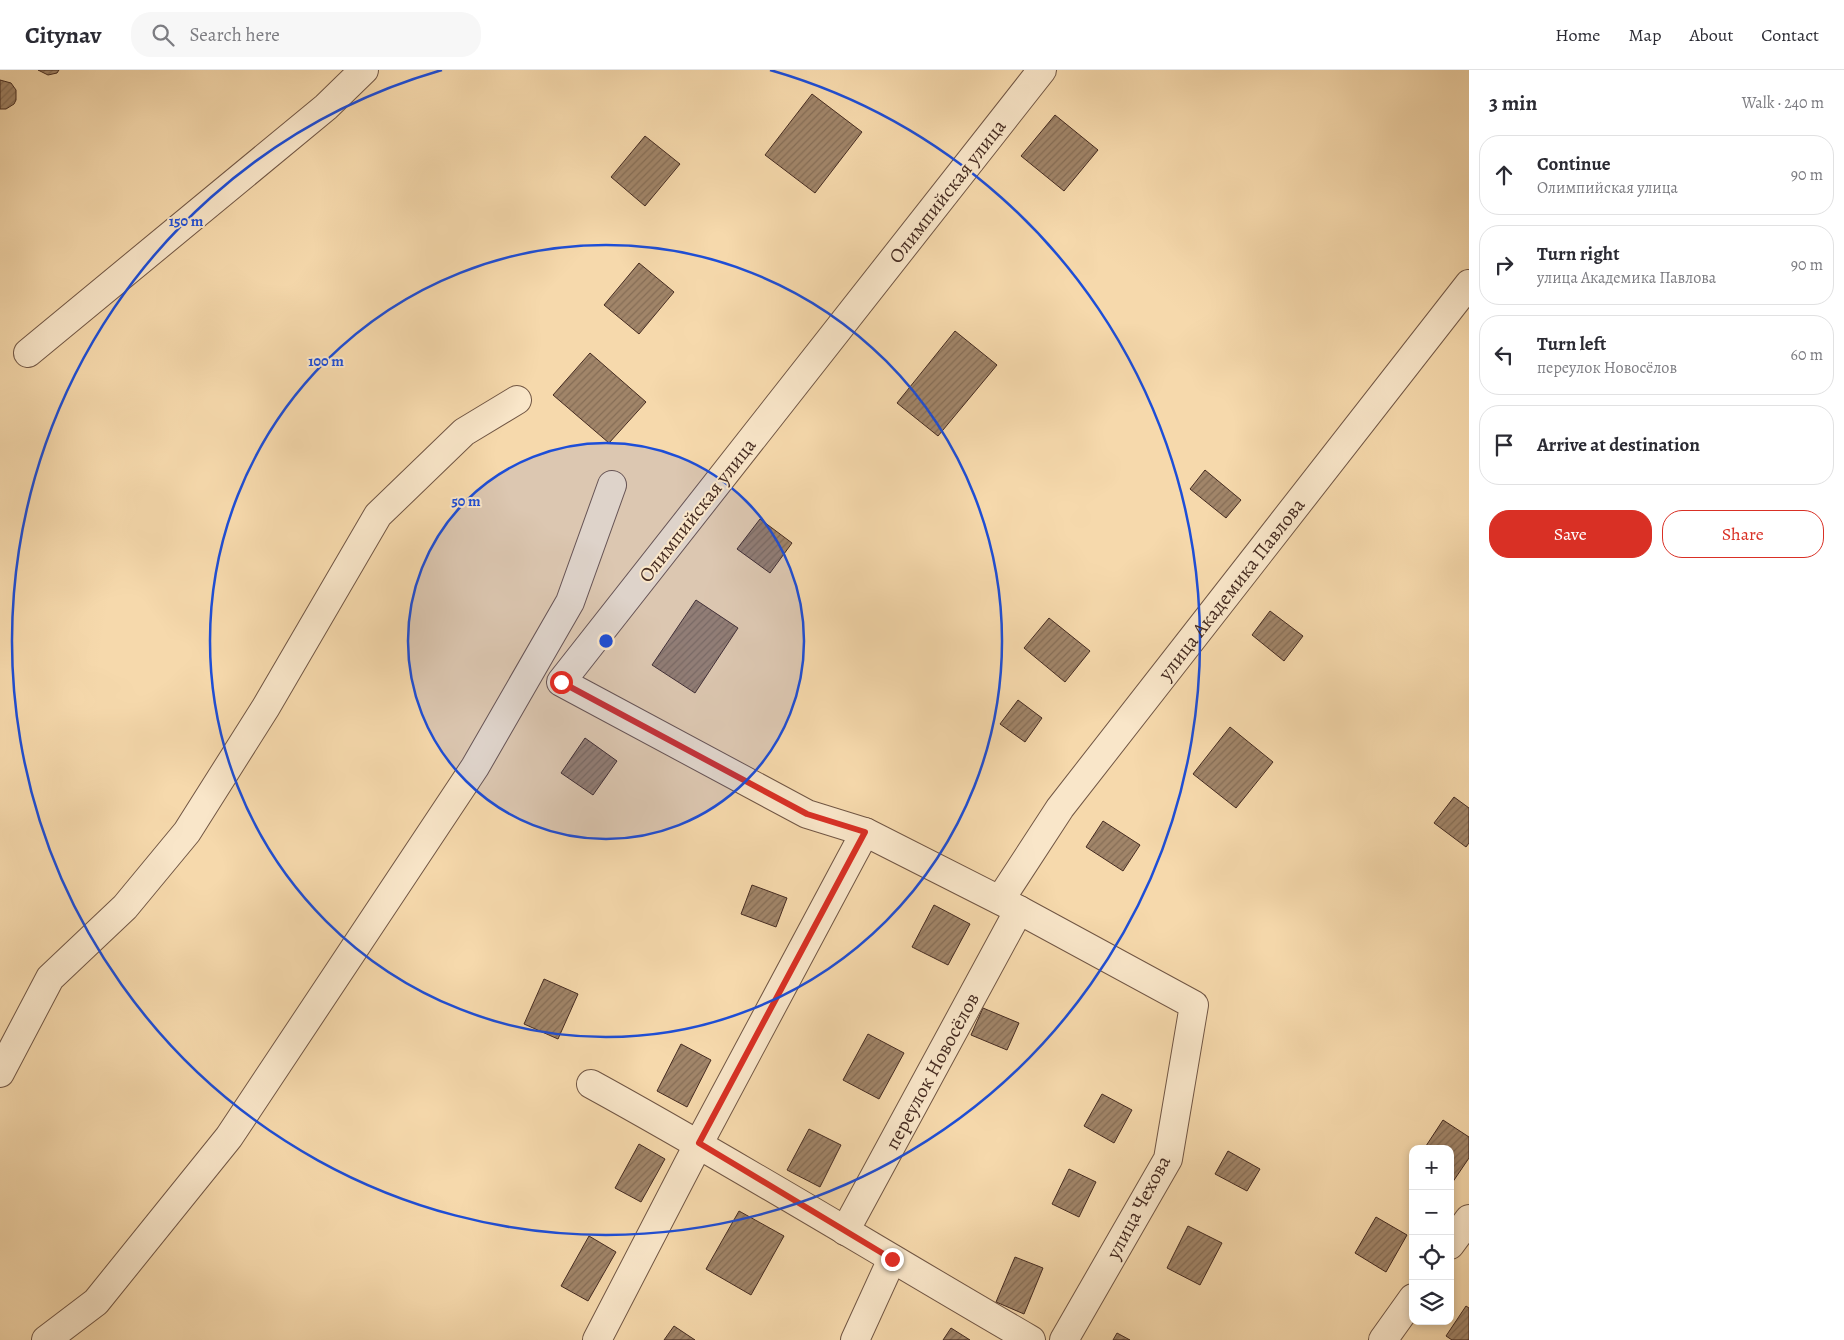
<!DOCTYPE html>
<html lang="en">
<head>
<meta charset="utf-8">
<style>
  body { margin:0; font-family:Alegreya,serif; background:#f7f7f7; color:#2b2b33 }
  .controls { position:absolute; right:15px; bottom:15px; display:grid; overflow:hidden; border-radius:10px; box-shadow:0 2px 8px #0003 }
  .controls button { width:45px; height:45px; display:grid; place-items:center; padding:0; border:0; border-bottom:1px solid #e1e1e2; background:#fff; color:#2b2b33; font:25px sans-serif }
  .stop { position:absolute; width:15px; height:15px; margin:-11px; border:4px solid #d93025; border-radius:50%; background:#fff }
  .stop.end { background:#d93025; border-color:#fff; box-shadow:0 1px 5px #0008 }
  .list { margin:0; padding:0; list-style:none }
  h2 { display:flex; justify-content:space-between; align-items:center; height:65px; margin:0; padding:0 20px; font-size:21px }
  h2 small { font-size:16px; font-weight:400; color:#7c7c81 }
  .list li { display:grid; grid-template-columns:32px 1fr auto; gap:15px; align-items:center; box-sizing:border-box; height:80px; margin:0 10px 10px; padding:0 10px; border:1px solid #e1e1e2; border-radius:20px }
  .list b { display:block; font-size:19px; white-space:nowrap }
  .list p { margin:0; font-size:16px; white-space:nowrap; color:#7c7c81 }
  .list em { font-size:16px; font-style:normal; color:#7c7c81 }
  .actions { display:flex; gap:10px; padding:15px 20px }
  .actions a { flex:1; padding:11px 0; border:1px solid #d93025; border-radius:20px; text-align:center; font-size:18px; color:#d93025 }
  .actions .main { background:#d93025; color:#fff }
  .icon { flex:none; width:28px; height:28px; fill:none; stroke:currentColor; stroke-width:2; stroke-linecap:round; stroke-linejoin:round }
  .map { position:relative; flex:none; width:1469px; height:1270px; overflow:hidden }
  header { display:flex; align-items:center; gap:30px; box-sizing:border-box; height:70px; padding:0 25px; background:#fff; border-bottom:1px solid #e1e1e2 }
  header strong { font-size:24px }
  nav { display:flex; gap:28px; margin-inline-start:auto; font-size:18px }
  .search { width:350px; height:45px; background:#f7f7f7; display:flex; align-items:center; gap:12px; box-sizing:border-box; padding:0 18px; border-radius:20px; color:#7c7c81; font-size:19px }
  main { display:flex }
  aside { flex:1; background:#fff }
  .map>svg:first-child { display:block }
  .building { fill:url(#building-hatch); stroke:#452b21 }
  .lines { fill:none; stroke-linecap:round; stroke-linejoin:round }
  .minor-casing { stroke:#715644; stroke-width:30 }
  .minor { stroke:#f9e6c9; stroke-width:28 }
  .route { stroke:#d93025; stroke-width:6 }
  .ring { fill:none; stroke:#1d4ed8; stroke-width:2.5 }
  .labels { text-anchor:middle; stroke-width:4; stroke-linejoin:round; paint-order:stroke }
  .street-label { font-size:20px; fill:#452b21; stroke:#f9e6c9 }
  .centre { fill:#1d4ed8; stroke:#f9e6c9; stroke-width:2.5 }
  .ring-label { font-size:15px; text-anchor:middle; font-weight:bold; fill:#1d4ed8; stroke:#f9e6c9; stroke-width:4; stroke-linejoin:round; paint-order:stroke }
</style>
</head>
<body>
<header>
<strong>Citynav</strong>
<div class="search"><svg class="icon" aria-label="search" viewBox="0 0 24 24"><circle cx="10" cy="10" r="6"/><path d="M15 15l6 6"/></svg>Search here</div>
<nav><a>Home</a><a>Map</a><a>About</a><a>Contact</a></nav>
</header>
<main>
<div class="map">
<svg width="1469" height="1270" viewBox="0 0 1469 1270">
  <defs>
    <pattern id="building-hatch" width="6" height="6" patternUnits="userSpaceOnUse" patternTransform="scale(1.25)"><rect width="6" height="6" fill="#a18569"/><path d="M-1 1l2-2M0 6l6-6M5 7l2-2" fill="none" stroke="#856d56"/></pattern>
  </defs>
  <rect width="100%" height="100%" fill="#f6d9ac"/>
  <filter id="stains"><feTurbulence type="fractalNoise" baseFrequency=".004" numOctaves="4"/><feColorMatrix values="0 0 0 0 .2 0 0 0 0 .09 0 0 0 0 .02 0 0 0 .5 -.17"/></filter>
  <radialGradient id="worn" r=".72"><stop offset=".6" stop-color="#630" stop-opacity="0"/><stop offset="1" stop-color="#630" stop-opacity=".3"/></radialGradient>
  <!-- building -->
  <g class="building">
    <path d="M38,0H59L57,3L48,5Z"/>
    <path d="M0,10L11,13L16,20V30L14,34L6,39H0Z"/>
    <path d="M812,24L862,62L815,123L765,85Z"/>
    <path d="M1055,45L1098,80L1064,121L1021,86Z"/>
    <path d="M645,66L680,94L645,136L611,107Z"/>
    <path d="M639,193L674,222L639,264L604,235Z"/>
    <path d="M955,261L997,295L938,366L897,333Z"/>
    <path d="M590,283L646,332L609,373L553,325Z"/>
    <path d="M1205,400L1241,430L1226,448L1190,419Z"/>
    <path d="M760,449L792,473L770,503L737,479Z"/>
    <path d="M696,530L738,558L695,623L652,595Z"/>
    <path d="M1270,541L1303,566L1284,591L1252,565Z"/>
    <path d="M1049,548L1090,581L1065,612L1024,578Z"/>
    <path d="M1018,630L1042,648L1025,672L1000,654Z"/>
    <path d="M1230,657L1273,692L1236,738L1193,704Z"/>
    <path d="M585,668L617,691L593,725L561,703Z"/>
    <path d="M1454,727L1469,738V773L1466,777L1434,753Z"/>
    <path d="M1103,751L1140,775L1123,801L1086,777Z"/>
    <path d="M752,815L787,828L776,857L741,844Z"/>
    <path d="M934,835L970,854L948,895L912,877Z"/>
    <path d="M544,909L578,924L558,969L524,954Z"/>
    <path d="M983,938L1019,953L1007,980L971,965Z"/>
    <path d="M868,964L904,983L879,1029L843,1010Z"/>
    <path d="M681,974L711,990L687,1037L657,1021Z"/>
    <path d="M1102,1024L1132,1040L1114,1073L1084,1056Z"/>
    <path d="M1443,1050L1469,1067V1088L1450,1116V1079H1424Z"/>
    <path d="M809,1059L841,1075L820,1117L787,1100Z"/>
    <path d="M639,1074L665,1089L641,1132L615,1118Z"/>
    <path d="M1228,1081L1260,1099L1247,1121L1215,1104Z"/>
    <path d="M1069,1099L1096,1112L1079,1147L1052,1134Z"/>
    <path d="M739,1141L784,1166L751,1225L706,1199Z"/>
    <path d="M1376,1147L1407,1165L1386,1202L1355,1183Z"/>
    <path d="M1188,1156L1222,1173L1200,1215L1167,1198Z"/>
    <path d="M589,1166L616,1182L588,1231L561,1216Z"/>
    <path d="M1015,1187L1043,1198L1024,1244L996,1232Z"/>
    <path d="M1466,1236L1469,1238V1270H1452L1446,1266Z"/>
    <path d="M674,1256L695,1270H664Z"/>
    <path d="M951,1258L970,1270H943Z"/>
    <path d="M1117,1263L1130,1270H1113Z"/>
  </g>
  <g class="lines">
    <defs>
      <g id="minor">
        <path d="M1042,0L561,612L807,744L865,762L1019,840L1194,935L1168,1089L1064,1270"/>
        <path d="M28,283L326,37L364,0"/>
        <path id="s1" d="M1000,830L1060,738L1469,214"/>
        <path d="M0,1003L50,908L125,837L187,762L266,637L378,445L464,362L517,330"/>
        <path d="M591,1014C739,1095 884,1185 1031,1270"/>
        <path id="s2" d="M845,1161L1019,840"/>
        <path d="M1450,1175L1469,1149"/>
        <path d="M46,1270L96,1232L229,1067L475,697L570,532L612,415"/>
        <path d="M597,1270L699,1073L865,762"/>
        <path d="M855,1270L892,1189"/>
        <path d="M1383,1270L1413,1228"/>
      </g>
    </defs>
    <!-- minor casing -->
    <use href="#minor" class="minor-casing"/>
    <!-- minor -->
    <use href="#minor" class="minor"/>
  </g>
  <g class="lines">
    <!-- route -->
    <path class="route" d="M561,612L807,744L865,762L699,1073L892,1189"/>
  </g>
  <!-- distance rings -->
  <circle cx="606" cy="571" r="198" fill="#1d4ed8" fill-opacity=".12"/>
  <g class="ring">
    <circle cx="606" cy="571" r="198"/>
    <circle cx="606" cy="571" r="396"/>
    <path d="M770 0A594 594 0 1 1 442 0"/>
  </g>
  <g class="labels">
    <!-- street labels -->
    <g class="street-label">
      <text transform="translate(947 121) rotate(-52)" y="7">Олимпийская улица</text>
      <text transform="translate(697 440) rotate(-52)" y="7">Олимпийская улица</text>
      <text dy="7" stroke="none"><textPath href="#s1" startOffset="388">улица Академика Павлова</textPath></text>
      <text dy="7" stroke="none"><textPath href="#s2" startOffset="182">переулок Новосёлов</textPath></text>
      <text transform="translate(1138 1137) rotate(-62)" y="7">улица Чехова</text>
    </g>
  </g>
  <circle cx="606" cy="571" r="8" class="centre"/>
  <g class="ring-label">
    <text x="186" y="156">150 m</text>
    <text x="326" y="296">100 m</text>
    <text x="466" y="436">50 m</text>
  </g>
  <rect width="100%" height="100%" filter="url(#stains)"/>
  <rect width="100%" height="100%" fill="url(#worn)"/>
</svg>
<div class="controls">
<button>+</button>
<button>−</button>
<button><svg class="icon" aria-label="locate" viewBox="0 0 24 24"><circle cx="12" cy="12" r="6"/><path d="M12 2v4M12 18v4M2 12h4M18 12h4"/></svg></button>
<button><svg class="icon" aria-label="layers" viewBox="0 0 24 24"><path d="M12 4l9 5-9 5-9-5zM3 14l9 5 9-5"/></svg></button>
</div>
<div class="stop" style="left:561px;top:612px"></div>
<div class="stop end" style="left:892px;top:1189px"></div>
</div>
<aside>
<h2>3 min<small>Walk · 240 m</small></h2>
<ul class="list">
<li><svg class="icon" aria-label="ahead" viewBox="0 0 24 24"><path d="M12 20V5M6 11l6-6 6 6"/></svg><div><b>Continue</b><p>Олимпийская улица</p></div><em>90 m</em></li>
<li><svg class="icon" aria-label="right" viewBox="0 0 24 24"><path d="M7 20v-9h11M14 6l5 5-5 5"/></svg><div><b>Turn right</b><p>улица Академика Павлова</p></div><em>90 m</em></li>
<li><svg class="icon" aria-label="left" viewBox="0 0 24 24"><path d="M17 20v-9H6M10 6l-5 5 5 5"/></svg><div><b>Turn left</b><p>переулок Новосёлов</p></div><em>60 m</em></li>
<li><svg class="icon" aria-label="arrive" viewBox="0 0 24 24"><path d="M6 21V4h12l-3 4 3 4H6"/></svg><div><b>Arrive at destination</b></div></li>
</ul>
<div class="actions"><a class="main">Save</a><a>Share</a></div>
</aside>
</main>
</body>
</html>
